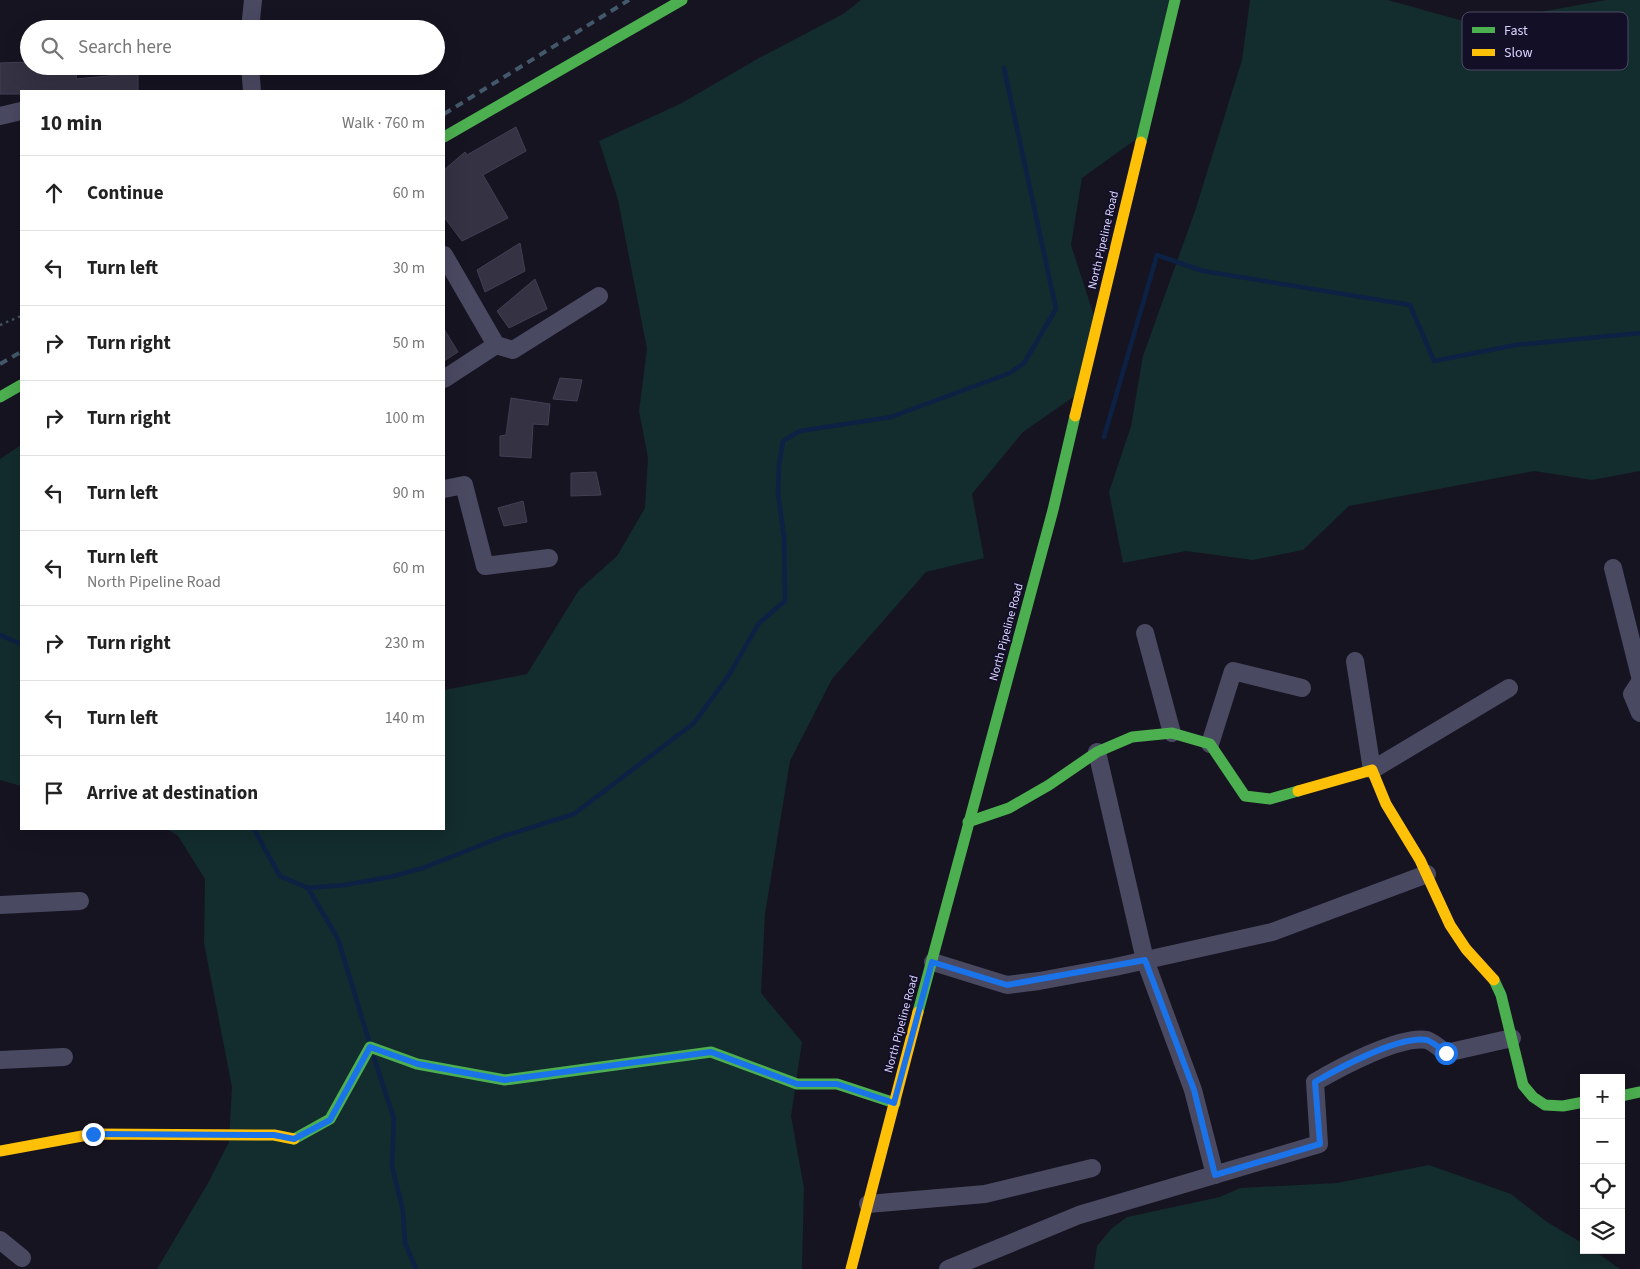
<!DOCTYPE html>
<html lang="en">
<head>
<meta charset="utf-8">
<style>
  body { margin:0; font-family:"Source Sans 3",sans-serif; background:#f2f2f2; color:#222 }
  .controls { position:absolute; right:15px; bottom:15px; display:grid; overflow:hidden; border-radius:0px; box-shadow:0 5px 20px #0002 }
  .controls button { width:45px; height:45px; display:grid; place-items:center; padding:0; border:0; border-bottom:1px solid #e0e0e0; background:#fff; color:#222; font:25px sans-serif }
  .stop { position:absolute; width:15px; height:15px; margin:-11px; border:4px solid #1a73e8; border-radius:50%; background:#fff }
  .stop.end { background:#1a73e8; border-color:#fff; box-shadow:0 1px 5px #0008 }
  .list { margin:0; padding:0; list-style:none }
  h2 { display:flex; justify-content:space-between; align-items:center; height:65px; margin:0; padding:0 20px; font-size:21px }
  h2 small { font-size:16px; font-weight:400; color:#767676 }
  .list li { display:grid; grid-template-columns:32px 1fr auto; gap:15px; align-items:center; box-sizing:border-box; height:75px; padding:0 20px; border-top:1px solid #e0e0e0 }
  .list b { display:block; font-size:19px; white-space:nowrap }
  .list p { margin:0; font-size:16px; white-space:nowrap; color:#767676 }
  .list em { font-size:16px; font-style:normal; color:#767676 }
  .icon { flex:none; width:28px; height:28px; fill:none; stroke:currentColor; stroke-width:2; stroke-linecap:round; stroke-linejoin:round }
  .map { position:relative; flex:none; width:1640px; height:1269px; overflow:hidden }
  .search { position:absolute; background:#fff; box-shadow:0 5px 20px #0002; left:20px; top:20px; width:425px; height:55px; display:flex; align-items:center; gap:12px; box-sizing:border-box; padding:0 18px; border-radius:28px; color:#767676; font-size:19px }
  .panel { position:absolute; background:#fff; box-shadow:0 5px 20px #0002; left:20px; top:90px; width:425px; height:740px; border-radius:0px }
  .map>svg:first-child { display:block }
  .green { fill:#132c2d }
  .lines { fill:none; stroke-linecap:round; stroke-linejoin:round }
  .stream { stroke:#0d2144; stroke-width:4.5 }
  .building { fill:#343243; stroke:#433f54 }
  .path { stroke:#44505f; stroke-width:2.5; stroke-dasharray:2.5 4; stroke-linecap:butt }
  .street { stroke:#4a4962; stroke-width:18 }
  .fast { stroke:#4caf50; stroke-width:11 }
  .slow { stroke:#ffc107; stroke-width:11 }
  .rail { stroke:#43596b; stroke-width:4; stroke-dasharray:8 6; stroke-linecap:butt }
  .route { stroke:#1a73e8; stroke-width:6 }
  .labels { text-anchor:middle; stroke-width:4; stroke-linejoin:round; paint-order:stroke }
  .street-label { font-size:12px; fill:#d9d4ff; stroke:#130f26 }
  .key { fill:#130f26; stroke:#4e4a67; stroke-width:1 }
  .key-label { font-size:14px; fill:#d9d4ff }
</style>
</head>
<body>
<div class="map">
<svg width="1640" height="1269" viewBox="0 0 1640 1269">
  <rect width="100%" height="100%" fill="#161421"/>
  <!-- green -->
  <g class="green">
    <path d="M861,0H1175L1142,135L1082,178L1071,245L1097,325L1082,391L1023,432L972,494L984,558L926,572L832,679L790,761L765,914L761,993L802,1042L791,1116L804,1188L802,1269H157L208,1183L229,1142L232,1087L204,943L205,879L178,836L167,829H444V690L527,674L579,590L617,556L645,508L648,458L639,411L647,349L618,200L599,141L680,104L759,58L843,14Z"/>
    <path d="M1250,0H1388L1474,24L1606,0H1640V471L1592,480L1534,471L1349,506L1303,550L1253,560L1186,551L1123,563L1109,492L1131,426L1143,356L1195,211L1242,60Z"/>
    <path d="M21,445V786L0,780V459Z"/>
    <path d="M1429,1165L1511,1194L1547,1222L1584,1244V1250H1593L1620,1269H1094L1097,1246L1112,1228L1127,1217L1220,1197L1240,1188L1337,1183Z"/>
  </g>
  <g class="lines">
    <!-- stream -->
    <g class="stream">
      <path d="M1104,437L1157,255L1203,271L1410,305L1434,361L1516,345L1640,333"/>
      <path d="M0,635L21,644"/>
      <path d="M254,829L280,876L308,888L344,885L390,877L423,868L504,836L574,814L694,723L729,675L759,623L785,601L784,537L778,494L779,465L783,441L800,431L891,417L1010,373L1024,363L1056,309L1004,68"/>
      <path d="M308,888L338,939L369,1041"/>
      <path d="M374,1058L394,1119L392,1166L403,1211L405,1243L416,1269"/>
    </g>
  </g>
  <!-- building -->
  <g class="building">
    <path d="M29,62V66L78,67L76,79L138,73V91H21V94H0V63Z"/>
    <path d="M516,127L526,151L483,175L508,218L462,241L444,217V170L465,152L467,155Z"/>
    <path d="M520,243L525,271L485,292L477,270Z"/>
    <path d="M535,279L547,309L509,328L497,311Z"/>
    <path d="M444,329L458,352L444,361Z"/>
    <path d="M560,378L582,380L577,401L553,399Z"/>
    <path d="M511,398L550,404L548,425L533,424L531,458L500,456V436L506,435Z"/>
    <path d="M596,472L601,495L571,496V473Z"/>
    <path d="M523,501L527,522L504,526L498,508Z"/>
  </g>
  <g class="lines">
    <!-- path -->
    <path class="path" d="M0,325L21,316"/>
    <!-- street -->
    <g class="street">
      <path d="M250,29L253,0"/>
      <path d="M250,66L252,91"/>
      <path d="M0,116L21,111"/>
      <path d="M444,255L496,345L513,350L599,296"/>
      <path d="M444,379L496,345"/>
      <path d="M444,489L464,485L485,566L549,558"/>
      <path d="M1613,568L1640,676"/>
      <path d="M1145,633L1172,733"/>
      <path d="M1355,661L1372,770L1509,688"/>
      <path d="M1640,682L1632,694L1640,713"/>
      <path d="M1210,744L1233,671L1302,688"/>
      <path d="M1097,752L1145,960L1193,1090L1215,1175"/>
      <path d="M0,905L80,901"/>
      <path d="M933,962L1007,985L1039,981L1115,967L1272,932L1427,874"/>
      <path d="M0,1060L64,1057"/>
      <path d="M868,1204L985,1194L1092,1168"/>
      <path d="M0,1240L22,1258"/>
      <path d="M948,1269L1079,1215L1319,1144L1315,1082C1339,1068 1400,1035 1427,1040C1433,1042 1441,1049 1446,1053L1512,1038"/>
    </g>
    <!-- fast -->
    <g class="fast">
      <path d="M444,137L682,0"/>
      <path d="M1141,142L1175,0"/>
      <path d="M0,397L21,385"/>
      <path d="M968,822L1009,808L1049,785L1097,752L1132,737L1172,733L1210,744L1245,796L1270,799L1298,791"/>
      <path d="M1494,980L1501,995L1523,1085L1533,1097L1545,1105L1563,1106L1584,1102"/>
      <path d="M918,1012L1053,510L1075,416"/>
      <path d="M1621,1096L1640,1092"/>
      <path d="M294,1139L330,1119L370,1047L417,1064L505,1080L711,1052L797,1084H837L895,1103"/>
    </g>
    <!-- slow -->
    <g class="slow">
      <path d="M1075,416L1141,142"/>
      <path d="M1298,791L1372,770L1386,804L1420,860L1450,925L1466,949L1494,980"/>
      <path d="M0,1151L93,1134L274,1135L294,1139"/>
      <path d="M851,1269L918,1012"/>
    </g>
    <!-- rail -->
    <g class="rail">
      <path d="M444,114L629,0"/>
      <path d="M0,364L21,352"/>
    </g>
  </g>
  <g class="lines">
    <!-- route -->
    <path class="route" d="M93,1134L274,1135L294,1139L330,1120L370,1047L418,1064L505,1080L711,1052L797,1084H837L894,1103L932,962L1007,985L1145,960L1194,1090L1215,1175L1320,1144L1315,1082C1339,1068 1400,1035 1427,1040C1433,1042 1441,1049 1446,1053"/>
  </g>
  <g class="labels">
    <!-- street labels -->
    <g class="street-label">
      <text transform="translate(1103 240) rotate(-77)" y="4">North Pipeline Road</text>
      <text transform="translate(1006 632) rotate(-75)" y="4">North Pipeline Road</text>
      <text transform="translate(901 1024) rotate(-75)" y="4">North Pipeline Road</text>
    </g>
  </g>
  <!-- legend -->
  <rect x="1462" y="12" width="166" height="58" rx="8" class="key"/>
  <rect x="1472" y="27" width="23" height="6" fill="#4caf50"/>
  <rect x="1472" y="49" width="23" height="7" fill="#ffc107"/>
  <g class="key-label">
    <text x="1504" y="35">Fast</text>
    <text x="1504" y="57">Slow</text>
  </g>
</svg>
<div class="controls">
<button>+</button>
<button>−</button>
<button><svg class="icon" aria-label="locate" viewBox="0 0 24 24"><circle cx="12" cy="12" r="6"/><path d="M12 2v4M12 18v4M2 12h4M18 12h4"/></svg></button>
<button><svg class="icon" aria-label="layers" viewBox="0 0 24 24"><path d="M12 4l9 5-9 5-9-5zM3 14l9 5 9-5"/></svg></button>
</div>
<div class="stop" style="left:1446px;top:1053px"></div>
<div class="stop end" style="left:93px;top:1134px"></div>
<div class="search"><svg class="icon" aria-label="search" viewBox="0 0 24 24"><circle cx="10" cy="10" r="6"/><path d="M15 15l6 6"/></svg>Search here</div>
<section class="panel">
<h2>10 min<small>Walk · 760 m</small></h2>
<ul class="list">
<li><svg class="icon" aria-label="ahead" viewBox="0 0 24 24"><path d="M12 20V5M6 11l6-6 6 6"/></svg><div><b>Continue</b></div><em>60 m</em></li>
<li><svg class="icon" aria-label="left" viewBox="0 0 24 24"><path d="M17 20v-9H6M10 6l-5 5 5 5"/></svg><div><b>Turn left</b></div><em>30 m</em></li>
<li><svg class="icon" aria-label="right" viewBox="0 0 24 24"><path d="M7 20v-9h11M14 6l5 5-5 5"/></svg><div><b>Turn right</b></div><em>50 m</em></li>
<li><svg class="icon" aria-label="right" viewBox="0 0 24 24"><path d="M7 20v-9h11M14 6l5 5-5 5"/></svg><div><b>Turn right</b></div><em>100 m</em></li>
<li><svg class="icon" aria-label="left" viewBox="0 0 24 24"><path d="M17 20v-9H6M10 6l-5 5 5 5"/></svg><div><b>Turn left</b></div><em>90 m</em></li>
<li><svg class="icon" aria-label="left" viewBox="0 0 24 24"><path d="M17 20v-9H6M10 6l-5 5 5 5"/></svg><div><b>Turn left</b><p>North Pipeline Road</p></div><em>60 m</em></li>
<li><svg class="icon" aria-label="right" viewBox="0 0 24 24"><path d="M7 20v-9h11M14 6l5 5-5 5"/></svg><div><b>Turn right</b></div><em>230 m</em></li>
<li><svg class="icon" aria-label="left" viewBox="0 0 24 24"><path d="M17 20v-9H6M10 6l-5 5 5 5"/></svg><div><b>Turn left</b></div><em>140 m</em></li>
<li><svg class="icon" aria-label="arrive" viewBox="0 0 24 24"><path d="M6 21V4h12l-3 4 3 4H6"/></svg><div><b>Arrive at destination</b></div></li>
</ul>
</section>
</div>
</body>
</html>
